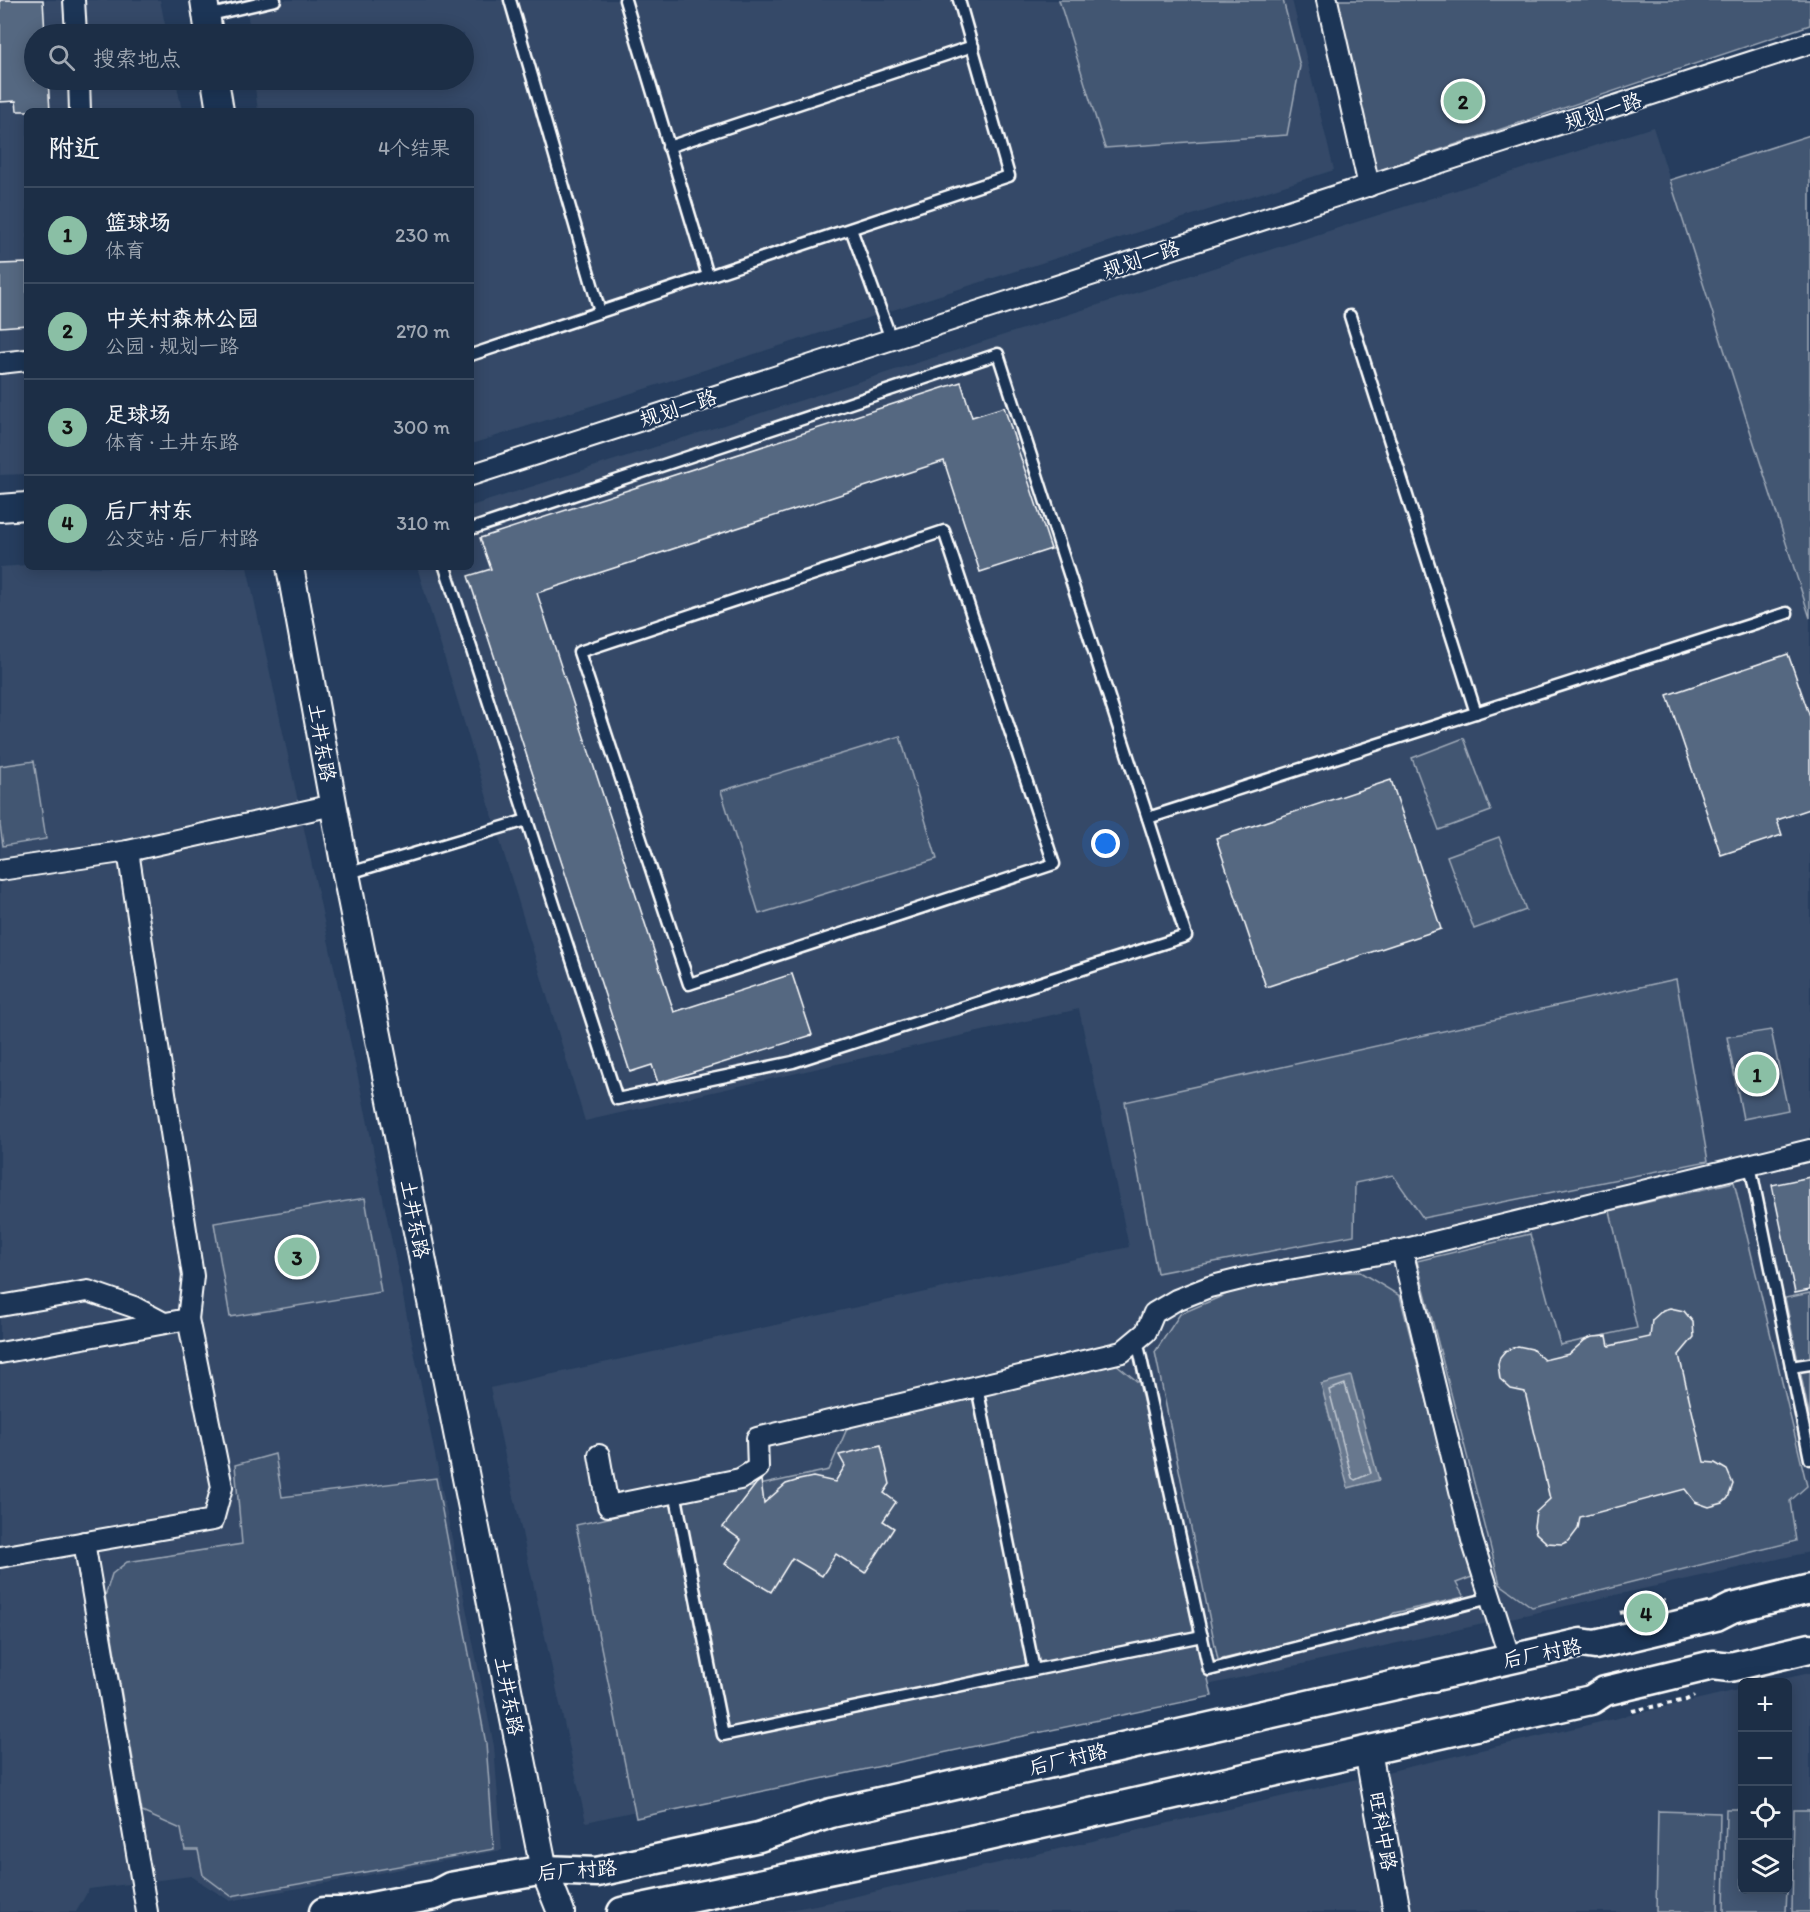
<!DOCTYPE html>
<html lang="zh">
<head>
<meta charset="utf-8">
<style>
  body { margin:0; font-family:Itim,"LXGW WenKai TC",sans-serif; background:#25364d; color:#f1f3f6 }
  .controls { position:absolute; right:18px; bottom:18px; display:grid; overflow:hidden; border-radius:9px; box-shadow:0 3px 15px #0003 }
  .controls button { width:54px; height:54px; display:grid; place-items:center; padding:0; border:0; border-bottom:2px solid #3a4a5f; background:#1c2e46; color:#f1f3f6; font:30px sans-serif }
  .you { position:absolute; left:1106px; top:844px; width:21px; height:21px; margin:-15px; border:4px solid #fff; border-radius:50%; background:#1a73e8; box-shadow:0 0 0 9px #1a73e833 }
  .badge { display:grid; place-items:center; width:39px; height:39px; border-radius:50%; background:#8abfa5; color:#111; font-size:20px; font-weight:700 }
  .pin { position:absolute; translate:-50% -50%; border:3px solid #fff; box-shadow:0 2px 6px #0006 }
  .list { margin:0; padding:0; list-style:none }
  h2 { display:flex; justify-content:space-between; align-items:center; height:78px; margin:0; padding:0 24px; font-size:26px }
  h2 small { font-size:20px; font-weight:400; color:#a0a8b3 }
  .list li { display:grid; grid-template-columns:39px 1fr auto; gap:18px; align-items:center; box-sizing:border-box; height:96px; padding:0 24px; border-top:2px solid #3a4a5f }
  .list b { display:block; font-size:22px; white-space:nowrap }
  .list p { margin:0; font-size:20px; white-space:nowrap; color:#a0a8b3 }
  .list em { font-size:20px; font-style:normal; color:#a0a8b3 }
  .icon { flex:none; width:33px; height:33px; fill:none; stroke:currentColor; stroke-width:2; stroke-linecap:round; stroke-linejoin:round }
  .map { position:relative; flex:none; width:1810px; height:1912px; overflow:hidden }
  .search { position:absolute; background:#1c2e46; box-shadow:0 3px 15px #0003; left:24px; top:24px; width:450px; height:66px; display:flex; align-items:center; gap:15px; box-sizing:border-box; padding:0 21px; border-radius:33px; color:#a0a8b3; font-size:22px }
  .panel { position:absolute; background:#1c2e46; box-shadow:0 3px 15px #0003; left:24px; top:108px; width:450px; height:462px; border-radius:9px }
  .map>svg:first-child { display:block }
  .built { fill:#344a68 }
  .green { fill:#425672; stroke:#a0aab8; stroke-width:1.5 }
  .water { fill:#67788e; stroke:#a4aebb; stroke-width:1.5 }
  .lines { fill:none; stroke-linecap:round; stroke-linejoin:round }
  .shore { stroke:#c2c9d2; stroke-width:1.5 }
  .building { fill:#556781; stroke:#fff; stroke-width:1.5 }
  .service-casing { stroke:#fff; stroke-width:15 }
  .minor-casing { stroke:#fff; stroke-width:24 }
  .tertiary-casing { stroke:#fff; stroke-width:30 }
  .secondary-casing { stroke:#fff; stroke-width:33 }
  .path { stroke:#fff; stroke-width:4; stroke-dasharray:4.5 4.5; stroke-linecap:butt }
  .service { stroke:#1d3557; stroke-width:10 }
  .minor { stroke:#1d3557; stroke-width:20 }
  .tertiary { stroke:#1d3557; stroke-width:26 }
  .secondary { stroke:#1d3557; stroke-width:28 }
  .labels { text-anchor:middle; stroke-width:4.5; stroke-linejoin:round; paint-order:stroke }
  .street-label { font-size:20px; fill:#fff; stroke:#1d3557 }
</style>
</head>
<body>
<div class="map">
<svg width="1810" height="1912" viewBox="0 0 1810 1912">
  <rect width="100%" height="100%" fill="#263d5e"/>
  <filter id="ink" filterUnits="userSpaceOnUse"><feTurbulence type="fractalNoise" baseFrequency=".0167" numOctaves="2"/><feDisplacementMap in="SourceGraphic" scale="12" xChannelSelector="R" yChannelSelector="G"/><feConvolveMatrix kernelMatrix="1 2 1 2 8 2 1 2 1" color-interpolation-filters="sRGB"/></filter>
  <g filter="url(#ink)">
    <!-- built -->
    <g class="built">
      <path d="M0,0H160L167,34H34V80H176L182,111H27V474L0,475Z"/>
      <path d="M246,0H1292L1334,170L471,444V111H258L254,80H464V34H250Z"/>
      <path d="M1653,127L1810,618V1552L586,1822L490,1388L1129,1247L1079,1009L585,1121L417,567H471V506Z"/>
      <path d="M27,565V567H247L366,1114L494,1746L502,1850L230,1901L191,1876L89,1889L76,1912H0V567Z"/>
      <path d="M1810,1673V1912H779L831,1902L1742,1689V1890H1788V1682H1769Z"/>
    </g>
    <!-- green -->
    <g class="green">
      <path d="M1059,0H1283L1300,66L1287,135L1105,148Z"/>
      <path d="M1316,0H1810V25L1359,177Z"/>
      <path d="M1810,135V618L1670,180Z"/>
      <path d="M900,736L937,859L759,914L721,791Z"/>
      <path d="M1464,738L1491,811L1439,830L1412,758Z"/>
      <path d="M34,761L46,839L3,846L0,825V766Z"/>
      <path d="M1499,837L1526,910L1474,929L1447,856Z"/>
      <path d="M1676,979L1708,1161L1423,1218L1393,1175L1355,1183L1354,1235L1157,1273L1125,1102Z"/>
      <path d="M1771,1030L1788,1110L1743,1119L1727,1037Z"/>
      <path d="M1734,1182L1807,1486L1790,1501L1796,1541L1532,1607L1500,1584L1417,1261L1530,1234L1560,1345L1637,1328L1610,1211Z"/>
      <path d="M365,1198L381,1292L230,1317L214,1223Z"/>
      <path d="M1330,1272H1360L1400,1296L1472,1577L1456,1583L1464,1597L1394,1613L1385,1621L1218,1660L1155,1352L1180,1314L1234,1291Z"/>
      <path d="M1810,1293V1419L1785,1298Z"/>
      <path d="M1115,1363L1139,1383L1212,1696L636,1818L576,1525L829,1470L850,1422Z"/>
      <path d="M275,1454L282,1497L436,1478L486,1744L494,1849L231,1896L203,1875L198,1850H185L181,1829L142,1812L105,1596L112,1574L127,1562L242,1544L235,1465Z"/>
      <path d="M1726,1809H1742V1890H1787L1786,1912H1724Z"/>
      <path d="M1794,1810H1810V1912H1792Z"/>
      <path d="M1658,1811L1720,1813L1718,1912H1656Z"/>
    </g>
    <!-- water -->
    <path class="water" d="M1351,1376L1379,1480L1348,1488L1321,1384Z"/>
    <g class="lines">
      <!-- shore -->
      <path class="shore" d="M1345,1384L1371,1473L1355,1480L1352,1478L1329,1390Z"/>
    </g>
    <!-- building -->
    <g class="building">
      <path d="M0,0H43L45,34H34V80H48L50,111H17L16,101L0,102Z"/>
      <path d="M27,263V325L0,327V264Z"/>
      <path d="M961,382L972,417L1004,407L1051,549L980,572L944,461L537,593L674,1012L792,974L812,1035L658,1083L652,1065L630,1072L468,576L491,569L480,538Z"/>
      <path d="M1788,654L1810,717V809L1777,820L1782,835L1721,855L1667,695Z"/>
      <path d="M1391,780L1441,929L1266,987L1216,838Z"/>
      <path d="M1810,1177V1290L1795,1293L1772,1185Z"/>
      <path d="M1670,1308L1684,1311L1693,1322L1694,1337L1679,1355L1704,1462L1715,1463L1727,1470L1733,1484L1728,1498L1723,1503L1709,1507L1695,1502L1685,1489L1580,1517L1578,1529L1569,1541L1562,1544L1547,1543L1536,1533L1534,1526L1536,1512L1550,1499L1525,1392L1511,1389L1500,1379L1498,1364L1500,1357L1505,1351L1518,1346L1532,1349L1544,1360L1569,1354L1585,1340L1592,1337L1607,1336L1609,1346L1650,1337L1652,1320L1663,1310Z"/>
      <path d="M881,1445L890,1484L884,1493L896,1502L883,1521L894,1528L865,1573L836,1554L822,1576L792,1558L771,1592L725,1564L741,1540L723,1527L756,1484L761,1480L764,1503L786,1484L799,1480L813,1477L835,1482L845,1466L839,1455Z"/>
    </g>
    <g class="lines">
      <defs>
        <g id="service">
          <path d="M510,0L600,312"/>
          <path d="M625,0L708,276"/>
          <path d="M206,16L275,0"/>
          <path d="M668,147L973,46"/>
          <path d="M851,229L891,339"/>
          <path d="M1350,316L1476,713"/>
          <path d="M471,355L1009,176L959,0"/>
          <path d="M944,531L1054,864L689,984L579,652Z"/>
          <path d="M445,567L617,1099L793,1062L1186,936L998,354L471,529"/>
          <path d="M1148,818L1787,613"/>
          <path d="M346,874L527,820"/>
          <path d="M1750,1165L1810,1459"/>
          <path d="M1137,1340L1209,1670L1490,1598"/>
          <path d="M1791,1367L1810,1364"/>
          <path d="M675,1492L723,1735L1034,1670L977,1387"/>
          <path d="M1034,1670L1202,1636"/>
        </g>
        <g id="minor">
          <path d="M74,0L76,34"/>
          <path d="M1327,0L1369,186"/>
          <path d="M79,80L80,111"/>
          <path d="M0,363L27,360"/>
          <path d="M471,475L1810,43"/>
          <path d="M128,851L193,1276L188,1319"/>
          <path d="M0,870L128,851L333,805"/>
          <path d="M1402,1250L1472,1540L1510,1659"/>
          <path d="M0,1306L88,1291L134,1307L164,1323"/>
          <path d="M0,1353L188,1319L222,1487L213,1520L0,1557"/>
          <path d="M599,1455L608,1506L740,1479L758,1468L757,1438L1122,1352L1146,1332L1154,1313L1176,1300L1209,1287L1253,1276L1402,1250L1810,1150"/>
          <path d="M84,1542L147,1912"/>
        </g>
        <g id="tertiary">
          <path d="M204,0L209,34"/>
          <path d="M215,80L220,111"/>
          <path d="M0,508L27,506"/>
          <path d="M290,567L346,874L537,1835L544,1870L561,1912"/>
          <path d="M1368,1751L1397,1912"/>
        </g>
        <g id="secondary">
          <path d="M324,1912H346L392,1903L435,1895L450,1887L544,1870L597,1872L759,1837L831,1813L1581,1643L1595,1645L1716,1616L1732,1608L1810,1589"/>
          <path d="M622,1912L940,1847L1591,1700L1605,1691L1713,1665L1730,1667L1810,1648"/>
        </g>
      </defs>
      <!-- service casing -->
      <use href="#service" class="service-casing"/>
      <!-- minor casing -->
      <use href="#minor" class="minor-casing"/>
      <!-- tertiary casing -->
      <use href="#tertiary" class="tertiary-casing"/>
      <!-- secondary casing -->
      <use href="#secondary" class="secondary-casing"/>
      <!-- path -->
      <g class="path">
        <path d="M1620,1613L1665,1601"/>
        <path d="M1632,1711L1686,1700L1694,1696"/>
      </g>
      <!-- service -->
      <use href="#service" class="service"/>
      <!-- minor -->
      <use href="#minor" class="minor"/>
      <!-- tertiary -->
      <use href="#tertiary" class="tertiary"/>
      <!-- secondary -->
      <use href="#secondary" class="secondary"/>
    </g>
  </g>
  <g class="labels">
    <!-- street labels -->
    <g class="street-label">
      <text transform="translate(1603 111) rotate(-18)" y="7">规划一路</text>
      <text transform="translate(1141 259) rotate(-18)" y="7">规划一路</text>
      <text transform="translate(678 408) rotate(-18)" y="7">规划一路</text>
      <text transform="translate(322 742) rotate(80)" y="7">土井东路</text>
      <text transform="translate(415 1219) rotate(79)" y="7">土井东路</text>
      <text transform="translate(1542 1653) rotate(-11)" y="7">后厂村路</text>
      <text transform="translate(509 1696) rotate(79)" y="7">土井东路</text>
      <text transform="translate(1068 1759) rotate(-13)" y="7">后厂村路</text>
      <text transform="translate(1383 1831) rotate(80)" y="7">旺科中路</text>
      <text transform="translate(577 1870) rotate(-4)" y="7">后厂村路</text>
    </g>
  </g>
</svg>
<div class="controls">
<button>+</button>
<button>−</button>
<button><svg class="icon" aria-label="locate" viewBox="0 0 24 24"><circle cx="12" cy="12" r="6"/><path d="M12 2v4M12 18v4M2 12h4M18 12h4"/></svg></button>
<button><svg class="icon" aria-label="layers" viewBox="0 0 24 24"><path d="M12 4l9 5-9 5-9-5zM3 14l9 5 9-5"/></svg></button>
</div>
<div class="you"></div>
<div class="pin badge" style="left:1757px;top:1074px">1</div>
<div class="pin badge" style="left:1463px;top:101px">2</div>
<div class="pin badge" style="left:297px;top:1257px">3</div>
<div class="pin badge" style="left:1646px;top:1613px">4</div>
<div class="search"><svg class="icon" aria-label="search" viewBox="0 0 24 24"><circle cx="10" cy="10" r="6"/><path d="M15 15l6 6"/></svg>搜索地点</div>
<section class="panel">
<h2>附近<small>4个结果</small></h2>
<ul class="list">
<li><span class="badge">1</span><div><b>篮球场</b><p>体育</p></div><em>230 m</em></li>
<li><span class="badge">2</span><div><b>中关村森林公园</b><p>公园 · 规划一路</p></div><em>270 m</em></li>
<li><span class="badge">3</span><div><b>足球场</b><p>体育 · 土井东路</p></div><em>300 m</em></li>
<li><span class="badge">4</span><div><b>后厂村东</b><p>公交站 · 后厂村路</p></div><em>310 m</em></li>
</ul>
</section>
</div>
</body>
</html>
